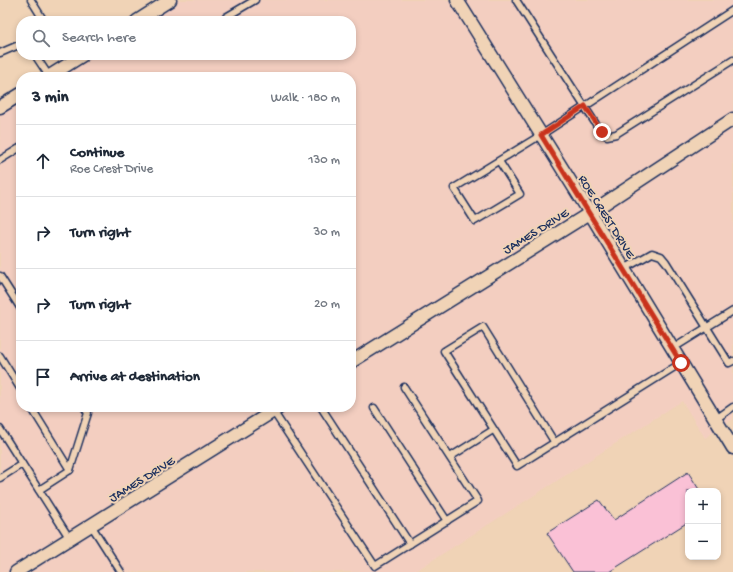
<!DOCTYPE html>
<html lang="en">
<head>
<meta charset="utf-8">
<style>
  body { margin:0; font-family:"Gochi Hand",sans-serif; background:#f2f2f3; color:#1f2937 }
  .controls { position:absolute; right:12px; bottom:12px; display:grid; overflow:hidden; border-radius:8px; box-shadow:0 2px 6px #0003 }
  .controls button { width:36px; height:36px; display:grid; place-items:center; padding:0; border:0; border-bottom:1px solid #e0e1e3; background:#fff; color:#1f2937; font:20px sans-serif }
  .stop { position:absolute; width:12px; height:12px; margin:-9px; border:3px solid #c8321e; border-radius:50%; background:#fff }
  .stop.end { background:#c8321e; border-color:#fff; box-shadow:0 1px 4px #0008 }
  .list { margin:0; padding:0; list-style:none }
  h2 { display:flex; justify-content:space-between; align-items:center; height:52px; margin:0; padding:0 16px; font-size:17px }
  h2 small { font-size:13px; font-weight:400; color:#747a83 }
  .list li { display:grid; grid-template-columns:26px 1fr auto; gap:12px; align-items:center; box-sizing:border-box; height:72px; padding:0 16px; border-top:1px solid #e0e1e3 }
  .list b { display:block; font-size:15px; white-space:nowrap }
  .list p { margin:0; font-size:13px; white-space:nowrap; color:#747a83 }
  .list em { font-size:13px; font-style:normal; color:#747a83 }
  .icon { flex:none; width:22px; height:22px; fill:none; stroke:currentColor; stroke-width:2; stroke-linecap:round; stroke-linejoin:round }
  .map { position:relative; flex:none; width:733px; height:572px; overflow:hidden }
  .search { position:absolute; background:#fff; box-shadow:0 2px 6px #0003; left:16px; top:16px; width:340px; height:44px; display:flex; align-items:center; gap:10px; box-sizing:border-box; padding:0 14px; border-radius:16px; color:#747a83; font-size:15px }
  .panel { position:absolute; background:#fff; box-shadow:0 2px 6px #0003; left:16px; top:72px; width:340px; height:340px; border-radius:16px }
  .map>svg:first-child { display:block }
  .built { fill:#f3cec0 }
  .building { fill:#fac1d6; stroke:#1b2f5e }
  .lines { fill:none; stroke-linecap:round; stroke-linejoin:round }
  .service-casing { stroke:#1b2f5e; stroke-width:9 }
  .minor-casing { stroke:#1b2f5e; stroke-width:15 }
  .service { stroke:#f0d3b6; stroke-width:6 }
  .minor { stroke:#f0d3b6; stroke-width:12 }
  .route { stroke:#c8321e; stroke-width:5 }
  .labels { text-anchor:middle; stroke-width:4; stroke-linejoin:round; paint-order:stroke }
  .street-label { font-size:13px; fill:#1b2f5e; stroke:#f0d3b6 }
</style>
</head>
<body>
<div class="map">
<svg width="733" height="572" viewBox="0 0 733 572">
  <rect width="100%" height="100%" fill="#f0d3b6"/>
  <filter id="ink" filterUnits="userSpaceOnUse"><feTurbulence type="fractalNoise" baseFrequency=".025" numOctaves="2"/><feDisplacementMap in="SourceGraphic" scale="8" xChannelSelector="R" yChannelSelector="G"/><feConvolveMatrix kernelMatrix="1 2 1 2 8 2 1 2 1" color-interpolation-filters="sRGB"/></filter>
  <g filter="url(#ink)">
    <!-- built -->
    <path class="built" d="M158,0H733V419L705,438L682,401L414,572H0V99L21,86V407H351V77H35L70,55H351V21H125Z"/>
    <!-- building -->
    <path class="building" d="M688,472L700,491H688V522L609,572H573L547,533L599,500L614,520Z"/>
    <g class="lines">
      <defs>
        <g id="service">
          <path d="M31,0L44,21"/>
          <path d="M516,0L601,132L607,136L616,134L733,60"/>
          <path d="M226,17L255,0"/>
          <path d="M0,53L21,44"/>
          <path d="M35,55L49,76"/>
          <path d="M0,160L21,147"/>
          <path d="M499,161L520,194L475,221L454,188L541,135L733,10"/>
          <path d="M624,269L652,253L661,256L666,262L729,363L733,361"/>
          <path d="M0,276L21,309"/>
          <path d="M672,349L733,311"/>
          <path d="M0,356L21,390"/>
          <path d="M31,407L70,470L39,490"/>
          <path d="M321,407L410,544"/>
          <path d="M374,408L447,521"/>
          <path d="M273,411L375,566L478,501L404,387"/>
          <path d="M716,419L733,407"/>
          <path d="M0,429L70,539"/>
          <path d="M555,443L483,327L444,351L517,466L681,363"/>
          <path d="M450,457L493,430"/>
          <path d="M70,470L88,413L84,407"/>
          <path d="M0,478L22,464"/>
          <path d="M91,525L121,572"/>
        </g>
        <g id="minor">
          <path d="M457,0L590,213L733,448"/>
          <path d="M137,21L170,0"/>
          <path d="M48,77L83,55"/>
          <path d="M0,107L21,94"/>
          <path d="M351,362L590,213L733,119"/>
          <path d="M16,572L280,407"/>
        </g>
      </defs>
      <!-- service casing -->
      <use href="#service" class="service-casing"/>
      <!-- minor casing -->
      <use href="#minor" class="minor-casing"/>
      <!-- service -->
      <use href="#service" class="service"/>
      <!-- minor -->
      <use href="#minor" class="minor"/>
    </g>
  </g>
  <g class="lines" filter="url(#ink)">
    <!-- route -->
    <path class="route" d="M602,132L585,106L541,135L681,363"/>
  </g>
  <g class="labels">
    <!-- street labels -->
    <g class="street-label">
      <text transform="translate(608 216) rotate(58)" y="5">ROE CREST DRIVE</text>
      <text transform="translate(535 230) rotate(-32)" y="5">JAMES DRIVE</text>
      <text transform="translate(141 478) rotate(-32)" y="5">JAMES DRIVE</text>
    </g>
  </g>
</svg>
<div class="controls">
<button>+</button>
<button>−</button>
</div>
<div class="stop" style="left:681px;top:363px"></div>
<div class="stop end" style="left:602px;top:132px"></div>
<div class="search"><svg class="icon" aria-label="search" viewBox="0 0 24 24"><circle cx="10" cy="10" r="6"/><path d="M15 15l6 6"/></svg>Search here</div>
<section class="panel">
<h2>3 min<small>Walk · 180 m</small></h2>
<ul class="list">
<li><svg class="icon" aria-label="ahead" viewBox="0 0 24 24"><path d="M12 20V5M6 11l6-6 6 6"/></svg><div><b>Continue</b><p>Roe Crest Drive</p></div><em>130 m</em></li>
<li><svg class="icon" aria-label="right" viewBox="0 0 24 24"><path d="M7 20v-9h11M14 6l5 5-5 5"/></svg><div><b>Turn right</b></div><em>30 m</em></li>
<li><svg class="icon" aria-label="right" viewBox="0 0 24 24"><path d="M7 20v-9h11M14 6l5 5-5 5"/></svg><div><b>Turn right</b></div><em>20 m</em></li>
<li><svg class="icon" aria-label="arrive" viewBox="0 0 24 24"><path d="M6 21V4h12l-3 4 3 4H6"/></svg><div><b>Arrive at destination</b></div></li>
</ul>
</section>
</div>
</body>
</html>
